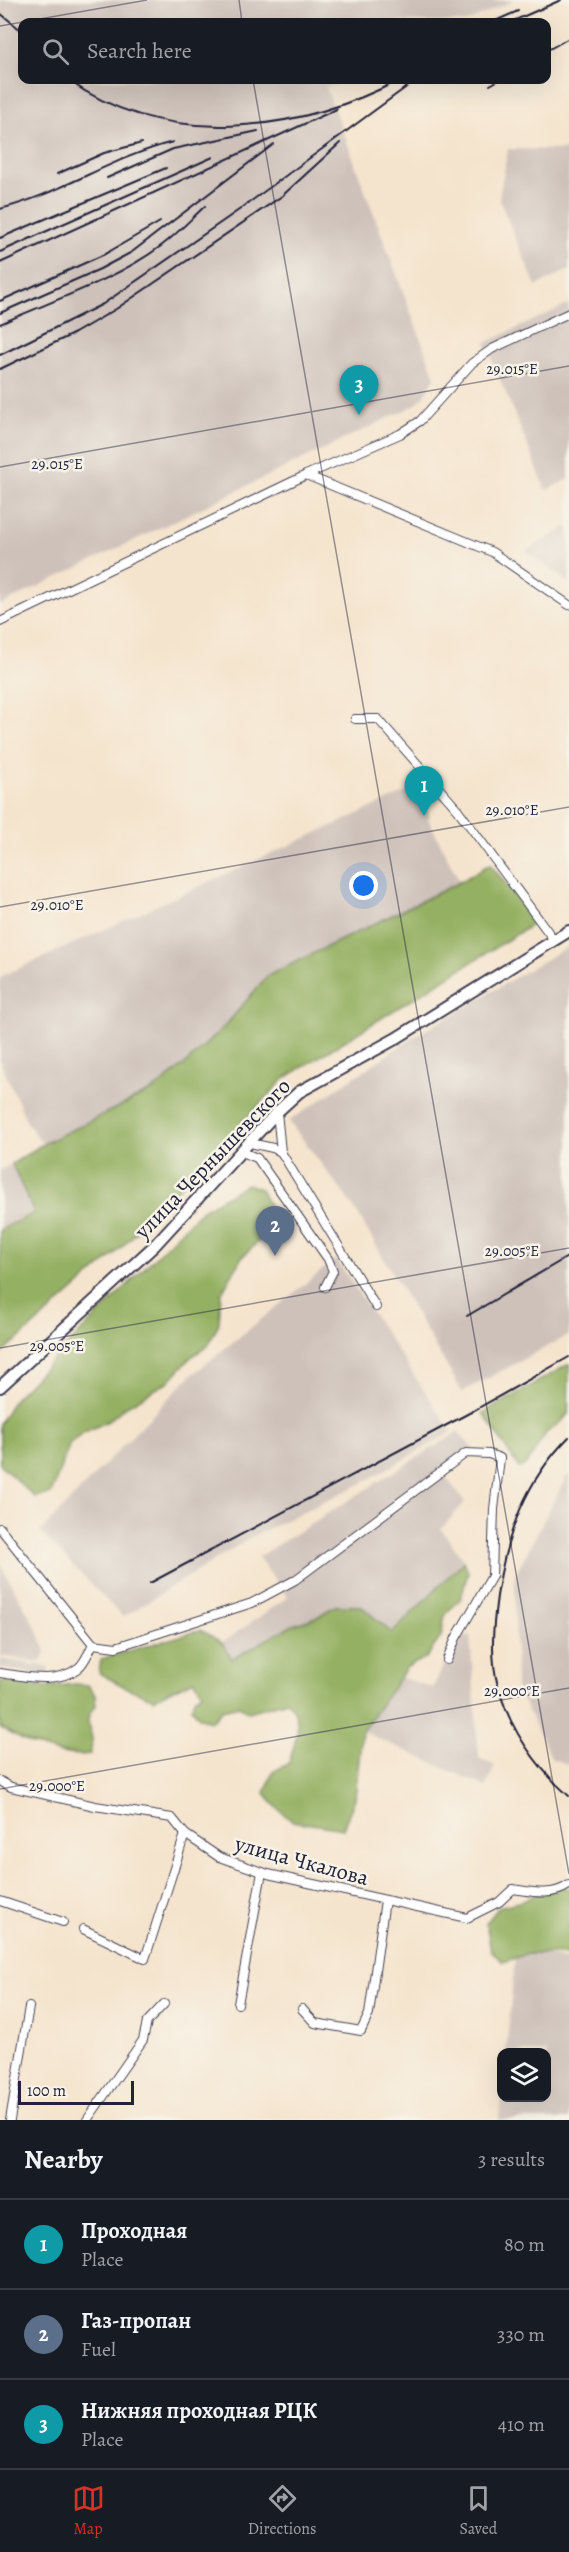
<!DOCTYPE html>
<html lang="en">
<head>
<meta charset="utf-8">
<style>
  body { margin:0; font-family:Alegreya,serif; background:#20242c; color:#f1f3f6 }
  .controls { position:absolute; right:18px; bottom:18px; display:grid; overflow:hidden; border-radius:12px; box-shadow:0 6px 24px #0002 }
  .controls button { width:54px; height:54px; display:grid; place-items:center; padding:0; border:0; border-bottom:2px solid #363941; background:#171b24; color:#f1f3f6; font:30px sans-serif }
  .scale { position:absolute; left:18px; bottom:15px; width:116px; box-sizing:border-box; padding-left:6px; border:3px solid #22223b; border-top:0; font-size:16px; line-height:21px; white-space:nowrap; color:#22223b; -webkit-text-stroke:4px #f7f3e8; paint-order:stroke }
  .you { position:absolute; left:364px; top:886px; width:21px; height:21px; margin:-15px; border:4px solid #fff; border-radius:50%; background:#1a73e8; box-shadow:0 0 0 9px #1a73e833 }
  .badge { display:grid; place-items:center; width:39px; height:39px; border-radius:50%; background:#d93025; color:#fff; font-size:20px; font-weight:700 }
  .pin { position:absolute; translate:-50% -50px; filter:drop-shadow(0 2px 3px #0008) }
  .pin::after { content:''; position:absolute; top:32px; width:21px; height:18px; background:inherit; clip-path:polygon(0 0,100% 0,50% 100%) }
  .list { margin:0; padding:0; list-style:none }
  h2 { display:flex; justify-content:space-between; align-items:center; height:78px; margin:0; padding:0 24px; font-size:26px }
  h2 small { font-size:20px; font-weight:400; color:#9ea1a6 }
  .list li { display:grid; grid-template-columns:39px 1fr auto; gap:18px; align-items:center; box-sizing:border-box; height:90px; padding:0 24px; border-top:2px solid #363941 }
  .list b { display:block; font-size:22px; white-space:nowrap }
  .list p { margin:0; font-size:20px; white-space:nowrap; color:#9ea1a6 }
  .list em { font-size:20px; font-style:normal; color:#9ea1a6 }
  .icon { flex:none; width:33px; height:33px; fill:none; stroke:currentColor; stroke-width:2; stroke-linecap:round; stroke-linejoin:round }
  .map { position:relative; flex:none; width:569px; height:2120px; overflow:hidden }
  .search { position:absolute; background:#171b24; box-shadow:0 6px 24px #0002; left:18px; right:18px; top:18px; height:66px; display:flex; align-items:center; gap:15px; box-sizing:border-box; padding:0 21px; border-radius:12px; color:#9ea1a6; font-size:22px }
  .sheet { height:348px; background:#171b24 }
  nav { display:flex; justify-content:space-around; align-items:center; box-sizing:border-box; height:84px; border-top:2px solid #363941; background:#171b24; font-size:16px; color:#9ea1a6 }
  nav a { display:grid; justify-items:center; gap:3px }
  nav .on { color:#d93025 }
  .map>svg:first-child { display:block }
  .industrial { fill:#cec1ba }
  .forest { fill:#94b062; stroke:#5b694e; stroke-width:1.5 }
  .lines { fill:none; stroke-linecap:round; stroke-linejoin:round }
  .minor-casing { stroke:#423f51; stroke-width:10 }
  .secondary-casing { stroke:#423f51; stroke-width:14 }
  .minor { stroke:#fff; stroke-width:8 }
  .secondary { stroke:#fff; stroke-width:10 }
  .rail { stroke:#22223b; stroke-width:2 }
  .ticks { fill:none; stroke:#22223b; stroke-width:1.5; stroke-opacity:0.45 }
  .labels { text-anchor:middle; stroke-width:5; stroke-linejoin:round; paint-order:stroke }
  .street-label { font-size:22px; fill:#22223b; stroke:#f7f3e8 }
  .ticks-label { font-size:15px; text-anchor:middle; fill:#22223b; stroke:#f7f3e8; stroke-width:5; stroke-linejoin:round; paint-order:stroke }
</style>
</head>
<body>
<div class="map">
<svg width="569" height="2120" viewBox="0 0 569 2120">
  <rect width="100%" height="100%" fill="#f7f3e8"/>
  <filter id="ink" filterUnits="userSpaceOnUse"><feTurbulence type="fractalNoise" baseFrequency=".0167" numOctaves="2"/><feDisplacementMap in="SourceGraphic" scale="12" xChannelSelector="R" yChannelSelector="G"/><feConvolveMatrix kernelMatrix="1 2 1 2 8 2 1 2 1" color-interpolation-filters="sRGB"/></filter>
  <filter id="wash" filterUnits="userSpaceOnUse"><feTurbulence type="fractalNoise" baseFrequency=".008" numOctaves="4" result="noise"/><feDisplacementMap in="SourceGraphic" scale="24" xChannelSelector="R" yChannelSelector="G"/><feGaussianBlur stdDeviation="1.35" result="paint"/><feColorMatrix in="noise" values="0 0 0 0 0 0 0 0 0 0 0 0 0 0 0 0 0 1.4 0 .05"/><feComposite in="paint" operator="in"/></filter>
  <g filter="url(#wash)">
    <rect width="100%" height="100%" fill="#f5e4cd"/>
    <!-- industrial -->
    <g class="industrial">
      <path d="M0,0H514L467,22H22V80H355L326,87L435,377L424,396L415,405L0,605Z"/>
      <path d="M508,149L569,150V270L536,286L499,199Z"/>
      <path d="M569,304V479L546,490L485,343Z"/>
      <path d="M569,526V583L526,551Z"/>
      <path d="M413,789L424,811L427,810L430,817L428,819L460,882L267,976L226,1025L183,1066L153,1090L43,1144L28,1124L0,1061V977Z"/>
      <path d="M569,946V1335L462,1392L353,1206L289,1121L414,1037Z"/>
      <path d="M12,1164L34,1213L0,1230V1170Z"/>
      <path d="M336,1259L452,1432L360,1484L253,1536L123,1617L40,1532L187,1379Z"/>
      <path d="M458,1432L473,1449L445,1476L465,1502L441,1529L464,1561L392,1633L361,1606H335L317,1617L293,1625L232,1660L222,1643L288,1597L258,1557Z"/>
      <path d="M569,1472V1764L552,1759L516,1687L515,1575Z"/>
      <path d="M0,1564L37,1629L46,1652L40,1662L0,1656Z"/>
      <path d="M470,1635L479,1758L495,1766L486,1787L362,1731L400,1677L433,1688L456,1638Z"/>
      <path d="M0,1659L49,1667L48,1676L0,1668Z"/>
      <path d="M516,1947L569,1960V2120H499L501,2095L502,2098H546V2052H506Z"/>
    </g>
    <!-- forest -->
    <g class="forest">
      <path d="M490,864L533,918L530,926L285,1078L116,1253L0,1355V1230L34,1213L12,1164L43,1144L153,1090L183,1066L226,1025L267,976L460,882Z"/>
      <path d="M247,1184L261,1189L273,1214L274,1227L242,1257L221,1294L219,1323L208,1346L191,1357L168,1382L125,1407L108,1421L83,1433L70,1443L51,1494L34,1497L0,1464V1423L14,1399L202,1210Z"/>
      <path d="M569,1364L568,1414L563,1420L546,1433L526,1465L519,1468L483,1413Z"/>
      <path d="M464,1561L468,1572L461,1598L445,1615L441,1637L426,1658L407,1667L362,1731L355,1798L343,1829L292,1821L277,1808L265,1793L273,1772L289,1763C295,1741 306,1720 287,1701L249,1712L239,1706L222,1710L211,1721L200,1718L192,1708L194,1698L203,1693L194,1680L154,1699L127,1688L99,1673L101,1659L201,1630L222,1643L232,1659L293,1625L317,1617L335,1606H361L392,1633Z"/>
      <path d="M0,1681L47,1687L75,1684L88,1685L95,1695L96,1706C83,1716 89,1726 92,1738C93,1743 91,1749 90,1754C58,1758 27,1744 0,1727Z"/>
      <path d="M553,1885L569,1888V1954H528L503,1962L491,1951L486,1923L499,1907L519,1902Z"/>
    </g>
  </g>
  <g filter="url(#ink)">
    <g class="lines">
      <defs>
        <g id="minor">
          <path d="M306,475L492,552L569,605"/>
          <path d="M0,622L306,475L400,434L420,421L472,363L492,349L569,313"/>
          <path d="M355,719H378L458,810L554,940"/>
          <path d="M277,1112L281,1152L376,1307"/>
          <path d="M250,1143L273,1148L281,1152"/>
          <path d="M242,1152L257,1158L328,1259L333,1271L325,1287"/>
          <path d="M0,1528L93,1644L116,1647L252,1603L295,1580L466,1453L489,1454L500,1458L494,1509L492,1576L456,1638L447,1660"/>
          <path d="M0,1673C24,1676 56,1685 78,1668C85,1663 89,1651 93,1644"/>
          <path d="M0,1781L11,1787L95,1806L172,1818L185,1834L219,1857L268,1874L467,1918L499,1902L513,1889C533,1892 551,1897 569,1885"/>
          <path d="M0,1901L63,1922"/>
          <path d="M83,1929L145,1959L185,1834"/>
          <path d="M238,2004L262,1872"/>
          <path d="M302,2009L315,2023L361,2031L369,2014L385,1900"/>
          <path d="M10,2120L29,2007"/>
          <path d="M87,2120L143,2040L147,2022L164,2004"/>
        </g>
        <path id="secondary" d="M0,1387L154,1246L277,1112L299,1092L395,1039L569,931"/>
      </defs>
      <!-- minor casing -->
      <use href="#minor" class="minor-casing"/>
      <!-- secondary casing -->
      <use href="#secondary" class="secondary-casing"/>
      <!-- minor -->
      <use href="#minor" class="minor"/>
      <!-- secondary -->
      <use href="#secondary" class="secondary"/>
      <!-- rail -->
      <g class="rail">
        <path d="M0,13L22,31"/>
        <path d="M493,22L518,11"/>
        <path d="M511,22L561,0"/>
        <path d="M546,51L569,38"/>
        <path d="M68,80C165,149 297,133 399,80"/>
        <path d="M490,85L499,80"/>
        <path d="M57,174L104,153L142,143"/>
        <path d="M107,178L173,149L258,131"/>
        <path d="M0,209C60,194 113,157 173,142"/>
        <path d="M0,238L166,168"/>
        <path d="M0,252L213,157"/>
        <path d="M0,263L337,109"/>
        <path d="M0,301L105,254L160,222"/>
        <path d="M0,313L100,269L132,252L274,144"/>
        <path d="M0,324C53,300 114,281 161,246C177,234 191,219 205,206"/>
        <path d="M0,355L103,304L239,210L416,80"/>
        <path d="M0,369L75,333L116,309L282,196L340,143"/>
        <path d="M467,1316L569,1256"/>
        <path d="M569,1437C525,1481 506,1535 497,1596C493,1626 490,1657 498,1686C509,1728 537,1768 569,1796"/>
        <path d="M150,1583L473,1411L569,1357"/>
      </g>
    </g>
  </g>
  <!-- ticks -->
  <path class="ticks" d="M239,0L242,22M0,26L147,0M253,80L569,1874M0,467L569,366M0,907L569,807M0,1348L569,1248M0,1789L569,1688"/>
  <g class="labels">
    <!-- street labels -->
    <g class="street-label">
      <text transform="translate(212 1158) rotate(-46)" y="8">улица Чернышевского</text>
      <text transform="translate(302 1860) rotate(15)" y="8">улица Чкалова</text>
    </g>
  </g>
  <g class="ticks-label">
    <text x="512" y="374">29.015°E</text>
    <text x="57" y="469">29.015°E</text>
    <text x="512" y="815">29.010°E</text>
    <text x="57" y="910">29.010°E</text>
    <text x="512" y="1256">29.005°E</text>
    <text x="57" y="1351">29.005°E</text>
    <text x="512" y="1696">29.000°E</text>
    <text x="57" y="1791">29.000°E</text>
  </g>
</svg>
<div class="controls">
<button><svg class="icon" aria-label="layers" viewBox="0 0 24 24"><path d="M12 4l9 5-9 5-9-5zM3 14l9 5 9-5"/></svg></button>
</div>
<div class="scale">100 m</div>
<div class="you"></div>
<div class="pin badge" style="left:424px;top:816px;background:#0f9aa8">1</div>
<div class="pin badge" style="left:275px;top:1256px;background:#5c6f8a">2</div>
<div class="pin badge" style="left:359px;top:415px;background:#0f9aa8">3</div>
<div class="search"><svg class="icon" aria-label="search" viewBox="0 0 24 24"><circle cx="10" cy="10" r="6"/><path d="M15 15l6 6"/></svg>Search here</div>
</div>
<section class="sheet">
<h2>Nearby<small>3 results</small></h2>
<ul class="list">
<li><span class="badge" style="background:#0f9aa8">1</span><div><b>Проходная</b><p>Place</p></div><em>80 m</em></li>
<li><span class="badge" style="background:#5c6f8a">2</span><div><b>Газ-пропан</b><p>Fuel</p></div><em>330 m</em></li>
<li><span class="badge" style="background:#0f9aa8">3</span><div><b>Нижняя проходная РЦК</b><p>Place</p></div><em>410 m</em></li>
</ul>
</section>
<nav>
<a class="on"><svg class="icon" aria-label="map" viewBox="0 0 24 24"><path d="M3 6l6-2 6 2 6-2v14l-6 2-6-2-6 2zM9 4v14M15 6v14"/></svg>Map</a>
<a><svg class="icon" aria-label="directions" viewBox="0 0 24 24"><path d="M12 3l9 9-9 9-9-9zM9 14v-3h6M13 9l2 2-2 2"/></svg>Directions</a>
<a><svg class="icon" aria-label="saved" viewBox="0 0 24 24"><path d="M7 4h10v16l-5-4-5 4z"/></svg>Saved</a>
</nav>
</body>
</html>
